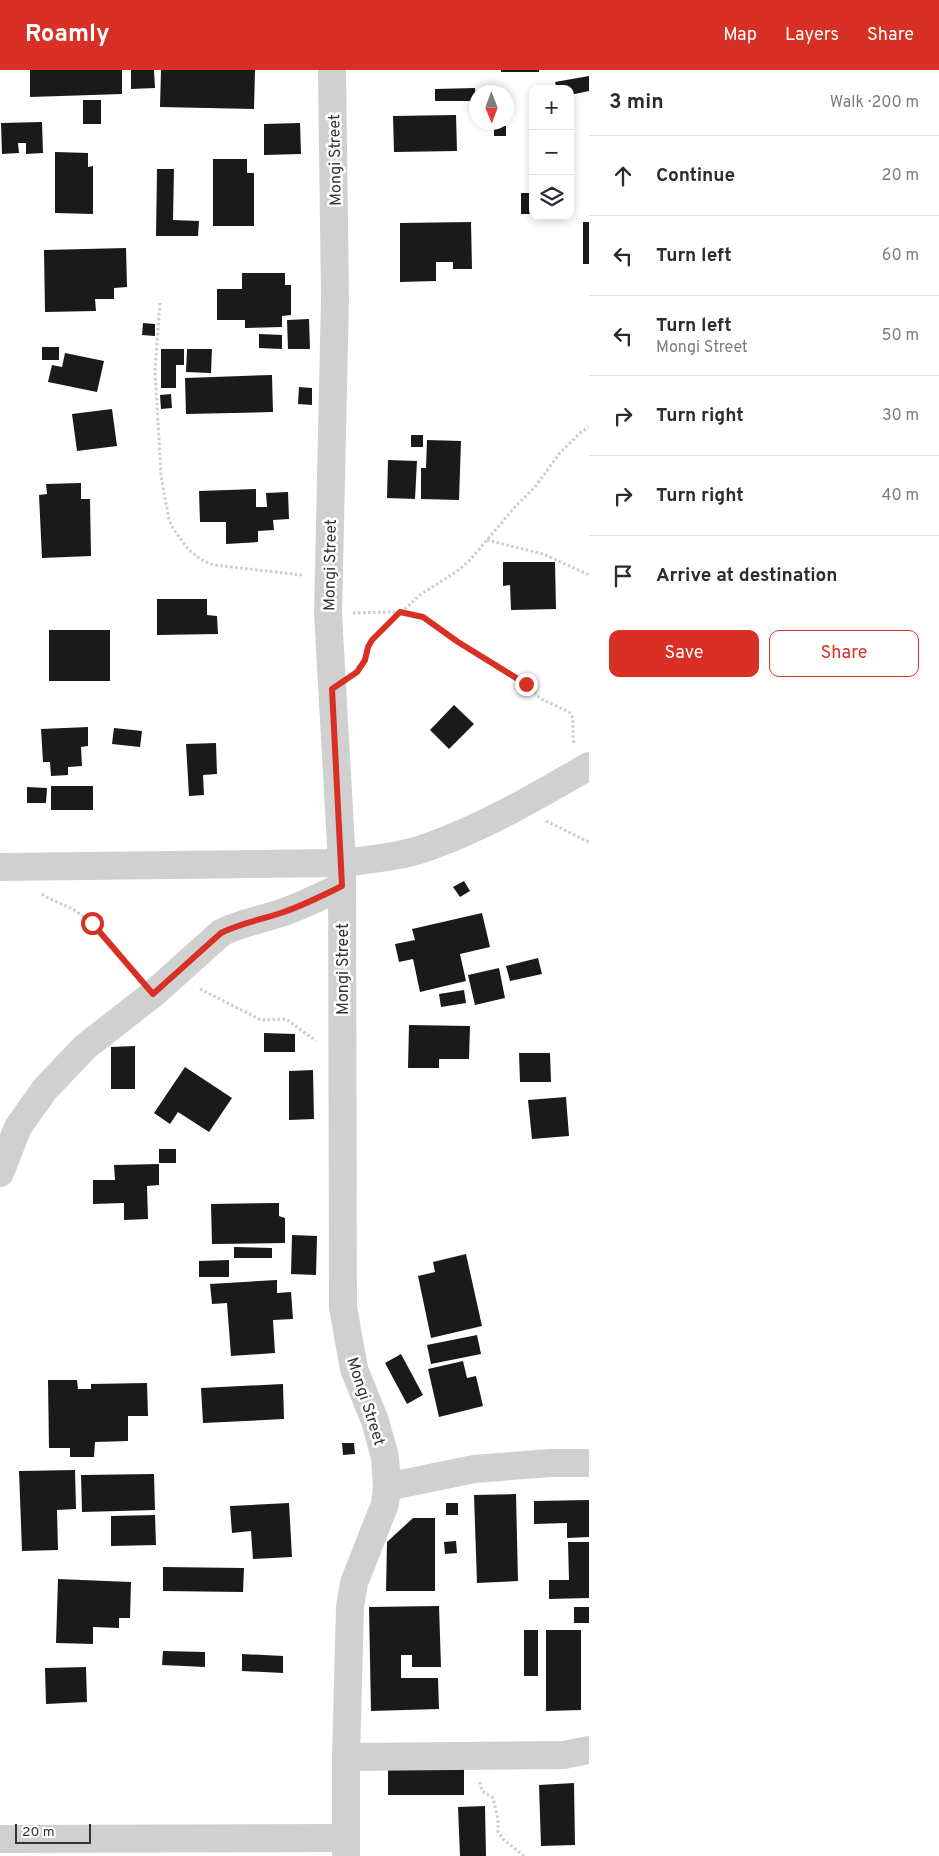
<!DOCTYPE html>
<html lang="en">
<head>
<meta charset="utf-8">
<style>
  body { margin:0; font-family:Overpass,sans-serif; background:#f7f7f7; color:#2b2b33 }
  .controls { position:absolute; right:15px; top:15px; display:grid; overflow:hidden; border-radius:10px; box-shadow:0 2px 8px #0003 }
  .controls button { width:45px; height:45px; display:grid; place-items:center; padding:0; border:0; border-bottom:1px solid #e1e1e2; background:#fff; color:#2b2b33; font:25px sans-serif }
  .compass { position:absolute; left:469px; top:15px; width:45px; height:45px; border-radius:50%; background:#fff; box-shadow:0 2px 8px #0003; rotate:179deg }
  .scale { position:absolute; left:15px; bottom:12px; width:76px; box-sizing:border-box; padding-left:5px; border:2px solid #333; border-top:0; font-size:14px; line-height:18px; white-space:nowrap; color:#333; -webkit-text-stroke:4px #fff; paint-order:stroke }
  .stop { position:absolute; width:15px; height:15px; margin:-11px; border:4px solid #d93025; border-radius:50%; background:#fff }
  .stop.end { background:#d93025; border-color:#fff; box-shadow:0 1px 5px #0008 }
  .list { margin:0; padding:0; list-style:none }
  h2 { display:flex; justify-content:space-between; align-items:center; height:65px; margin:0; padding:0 20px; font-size:21px }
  h2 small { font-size:16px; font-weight:400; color:#7c7c81 }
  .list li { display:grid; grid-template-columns:32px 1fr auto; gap:15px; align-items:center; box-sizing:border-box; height:80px; padding:0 20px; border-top:1px solid #e1e1e2 }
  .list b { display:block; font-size:19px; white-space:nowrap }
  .list p { margin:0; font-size:16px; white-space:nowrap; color:#7c7c81 }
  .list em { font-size:16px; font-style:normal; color:#7c7c81 }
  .actions { display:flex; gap:10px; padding:15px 20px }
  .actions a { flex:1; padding:11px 0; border:1px solid #d93025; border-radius:10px; text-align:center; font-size:18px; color:#d93025 }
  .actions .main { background:#d93025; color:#fff }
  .icon { flex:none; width:28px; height:28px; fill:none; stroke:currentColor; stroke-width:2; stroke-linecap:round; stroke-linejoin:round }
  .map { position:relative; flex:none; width:589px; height:1786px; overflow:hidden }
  header { display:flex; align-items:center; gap:30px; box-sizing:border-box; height:70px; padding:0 25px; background:#d93025; color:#fff }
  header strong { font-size:24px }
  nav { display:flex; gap:28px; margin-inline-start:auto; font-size:18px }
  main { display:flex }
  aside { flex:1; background:#fff }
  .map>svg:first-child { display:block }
  .building { fill:#1a1a1a }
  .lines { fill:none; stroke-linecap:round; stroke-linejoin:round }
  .path { stroke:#cdcdcd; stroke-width:3; stroke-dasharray:2.5 2.5; stroke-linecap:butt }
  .minor { stroke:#d0d0d0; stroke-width:28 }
  .route { stroke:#d93025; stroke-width:6 }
  .labels { text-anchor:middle; stroke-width:5; stroke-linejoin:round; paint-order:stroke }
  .street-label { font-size:16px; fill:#333; stroke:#fff }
</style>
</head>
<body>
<header>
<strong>Roamly</strong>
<nav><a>Map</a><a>Layers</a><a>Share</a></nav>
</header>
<main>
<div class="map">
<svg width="589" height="1786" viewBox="0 0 589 1786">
  <rect width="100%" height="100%" fill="#fff"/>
  <!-- building -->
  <g class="building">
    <path d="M30,0H122V24L30,27Z"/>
    <path d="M131,0H154L155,18L131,19Z"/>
    <path d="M161,0H255L254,39L160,37Z"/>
    <rect x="501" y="0" width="38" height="2"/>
    <path d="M589,6V21L570,25V19H557L555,12Z"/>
    <path d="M475,18L476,31H435V19Z"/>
    <rect x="83" y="30" width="18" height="24"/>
    <path d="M456,45L457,81L394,82L393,46Z"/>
    <path d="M42,52L43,83L26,84V73H18L19,83L2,84L1,53Z"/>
    <path d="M300,53L301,84L264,85V54Z"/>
    <rect x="494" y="56" width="12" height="10"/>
    <path d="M55,82L88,83V97L93,96V144L55,143Z"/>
    <path d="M213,89H247V103H254V156H213Z"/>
    <path d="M157,99H174L173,150L199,151L198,166H156Z"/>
    <rect x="521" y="123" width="12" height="21"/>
    <path d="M471,152L472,199H453V192H436V211L400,212V153Z"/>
    <rect x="583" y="152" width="6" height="42"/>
    <path d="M126,178L127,217L114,218V229H95L96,241L45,242L44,180Z"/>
    <path d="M242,203H285V215H291V245L282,246V257L245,258V250H217V219H242Z"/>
    <path d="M309,249L310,279H288L287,250Z"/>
    <path d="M143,253L155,254V266L142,265Z"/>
    <path d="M259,264L282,265V279L259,278Z"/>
    <rect x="42" y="277" width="17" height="13"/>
    <path d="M161,279H184V295H176V318H161Z"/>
    <path d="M187,279H212L211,303L186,302Z"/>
    <path d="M65,283L104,291L97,322L48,312L52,295L62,297Z"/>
    <path d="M272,305L273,342L186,344L185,308Z"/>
    <path d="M299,317L312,318V335L298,334Z"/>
    <path d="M171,324L172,338L161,339L160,325Z"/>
    <path d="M112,339L117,376L77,381L72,344Z"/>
    <rect x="411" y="365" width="12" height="12"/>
    <path d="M427,370L461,371L459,430L421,429V398H426Z"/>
    <path d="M388,390L417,391L415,429L387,428Z"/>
    <path d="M81,413V429H90L91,486L42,488L39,425L47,424L46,414Z"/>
    <path d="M256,419V437H267L266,423L288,422L289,449L273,450L274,460L258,461V472L226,474V452H200L199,421Z"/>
    <path d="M503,492H555L556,539L511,540L510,515L503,516Z"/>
    <path d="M157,529H207V545L217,546L218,564L157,565Z"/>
    <rect x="49" y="560" width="61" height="51"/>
    <path d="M454,635L474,654L449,679L430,660Z"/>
    <path d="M88,657V676L81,677L82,696L68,697V705L51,706L50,692H43L41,659Z"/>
    <path d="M114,658L142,661L140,677L112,674Z"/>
    <path d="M216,673L217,704L203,705L204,725L189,726L186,674Z"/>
    <rect x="51" y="716" width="42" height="24"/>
    <path d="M27,717L47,718L46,733H27Z"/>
    <path d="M464,811L470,821L460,827L453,817Z"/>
    <path d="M482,843L490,877L460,884L466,911L420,922L413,889L399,892L395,874L415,870L412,859Z"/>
    <path d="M538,888L542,904L510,911L506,896Z"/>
    <path d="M499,898L505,928L475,935L468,905Z"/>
    <path d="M464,920L466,933L441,937L439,924Z"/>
    <path d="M409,955L470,956L469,989H439V998H408Z"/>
    <path d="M264,963L295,964V982H264Z"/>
    <path d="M135,976V1019H111V977Z"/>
    <path d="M519,983H550L551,1012H520Z"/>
    <path d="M185,997L232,1028L209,1062L178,1042L170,1054L154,1043Z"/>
    <path d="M313,1000L314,1049L289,1050V1001Z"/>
    <path d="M566,1027L569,1066L532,1069L528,1030Z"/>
    <rect x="159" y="1079" width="17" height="14"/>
    <path d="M159,1094V1115L147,1116L148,1149L124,1150V1133L93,1134V1110H115L114,1095Z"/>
    <path d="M279,1133V1146L285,1148V1173L212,1174L211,1134Z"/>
    <path d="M292,1165L317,1166L316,1205L291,1204Z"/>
    <path d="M234,1177L272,1178V1188H234Z"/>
    <path d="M466,1184L482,1256L431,1268L418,1206L435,1202L433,1192Z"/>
    <path d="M229,1190V1207H199V1191Z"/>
    <path d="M277,1210V1223L291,1222L293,1249L273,1250L275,1283L231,1286L227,1233L212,1234L210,1214Z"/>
    <path d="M477,1265L481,1284L431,1294L427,1275Z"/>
    <path d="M401,1284L423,1325L407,1334L385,1293Z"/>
    <path d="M463,1291L467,1308L476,1306L483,1336L439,1347L428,1299Z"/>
    <path d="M48,1310H77L78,1319H91V1314L147,1313L148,1346H128V1371L95,1372L94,1387H70V1378H49Z"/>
    <path d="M283,1314L284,1349L203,1353L201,1318Z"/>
    <path d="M342,1373H354L355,1384L343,1385Z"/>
    <path d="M75,1400L76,1439L57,1440L58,1480L22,1481L19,1401Z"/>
    <path d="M154,1404L155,1440L82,1442L81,1405Z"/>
    <path d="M516,1424L518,1511L477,1513L474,1425Z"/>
    <path d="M589,1430V1467L567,1468V1453L534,1454V1431Z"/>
    <path d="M289,1433L292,1487L253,1489L251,1461L232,1463L230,1436Z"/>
    <rect x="446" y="1433" width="12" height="12"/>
    <path d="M155,1445L156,1475L111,1476V1446Z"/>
    <path d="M413,1448H435V1521H386L387,1472Z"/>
    <path d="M456,1471L457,1483L445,1484L444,1472Z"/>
    <path d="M568,1472H589V1528L549,1529V1510H569Z"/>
    <path d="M163,1497L244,1498L243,1522L163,1521Z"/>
    <path d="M58,1509L131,1512L130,1548H119V1558L93,1557V1574L56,1573Z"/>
    <path d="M439,1536L441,1597H412V1585H401V1608H438L439,1639L371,1641L369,1537Z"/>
    <rect x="574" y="1537" width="15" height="16"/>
    <rect x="524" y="1560" width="14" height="46"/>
    <path d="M546,1560H581V1640L546,1641Z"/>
    <path d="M163,1581L205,1582V1597L162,1595Z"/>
    <path d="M242,1584L283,1586V1603L242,1601Z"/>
    <path d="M86,1597L87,1632L46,1634L45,1598Z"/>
    <path d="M388,1695L464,1696V1725H388Z"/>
    <path d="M574,1713L575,1775L541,1776L539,1715Z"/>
    <path d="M485,1736L486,1786H460L458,1737Z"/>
  </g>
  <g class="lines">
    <!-- path -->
    <g class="path">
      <path d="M160,233L155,301L161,406L169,450L174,460L188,479L200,489L214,495L302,505"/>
      <path d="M487,470L543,484L589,505"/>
      <path d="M353,543L392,542L418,545L426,549L457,571L526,614L541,629L569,642L573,648V668L574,674"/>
      <path d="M358,602C367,591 365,580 372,570L421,524L456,502L470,490L514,438L535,417L559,384L580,363L589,357"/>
      <path d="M546,751L589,772"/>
      <path d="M42,824C53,832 66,834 77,842C101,858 117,884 136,905"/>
      <path d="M200,919L261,950L286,949L316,971"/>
      <path d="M480,1712L482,1721L493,1728L498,1749V1762L503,1769L524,1786"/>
    </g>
    <!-- minor -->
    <g class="minor">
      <path d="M332,0L335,228L328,544L342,793L343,1237L354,1299L375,1351L385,1387L387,1417L385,1434L354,1513L350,1537L346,1687V1786"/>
      <path d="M0,797L342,793C370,789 401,787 428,777C485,757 537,726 589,696"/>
      <path d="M0,1103L18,1057L45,1019L85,977L153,924L221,863C240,853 260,850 281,843C302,836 322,826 342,816"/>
      <path d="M387,1417L474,1399L550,1393H589"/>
      <path d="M346,1687L564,1685L589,1680"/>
      <path d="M0,1769L346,1768"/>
    </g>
  </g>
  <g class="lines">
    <!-- route -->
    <path class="route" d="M92,853L153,924L221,863C240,853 260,850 281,843C302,836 322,826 342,816L332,619L357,602L365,590L368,577L372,570L400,542L423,547L458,572L526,614"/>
  </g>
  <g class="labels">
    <!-- street labels -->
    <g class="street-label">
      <text transform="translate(334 90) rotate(-91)" y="6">Mongi Street</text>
      <text transform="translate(329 495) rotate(-89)" y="6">Mongi Street</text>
      <text transform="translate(342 899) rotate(-90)" y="6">Mongi Street</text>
      <text transform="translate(367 1331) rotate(72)" y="6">Mongi Street</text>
    </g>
  </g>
</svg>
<div class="controls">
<button>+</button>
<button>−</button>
<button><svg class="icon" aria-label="layers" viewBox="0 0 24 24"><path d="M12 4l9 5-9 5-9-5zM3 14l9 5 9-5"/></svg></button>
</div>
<svg class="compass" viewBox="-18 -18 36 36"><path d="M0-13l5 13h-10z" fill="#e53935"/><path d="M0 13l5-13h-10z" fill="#7c7c81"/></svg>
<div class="scale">20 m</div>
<div class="stop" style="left:92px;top:853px"></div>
<div class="stop end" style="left:526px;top:614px"></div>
</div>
<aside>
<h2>3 min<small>Walk · 200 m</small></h2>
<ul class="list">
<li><svg class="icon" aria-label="ahead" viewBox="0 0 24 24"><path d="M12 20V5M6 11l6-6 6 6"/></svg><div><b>Continue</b></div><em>20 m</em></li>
<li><svg class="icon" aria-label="left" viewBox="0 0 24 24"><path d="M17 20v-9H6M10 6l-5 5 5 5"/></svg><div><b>Turn left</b></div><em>60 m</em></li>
<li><svg class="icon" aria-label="left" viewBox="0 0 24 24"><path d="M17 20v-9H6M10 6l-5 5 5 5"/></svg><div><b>Turn left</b><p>Mongi Street</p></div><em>50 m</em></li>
<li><svg class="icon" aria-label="right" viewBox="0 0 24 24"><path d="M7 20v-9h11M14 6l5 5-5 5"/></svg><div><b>Turn right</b></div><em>30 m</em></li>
<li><svg class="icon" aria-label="right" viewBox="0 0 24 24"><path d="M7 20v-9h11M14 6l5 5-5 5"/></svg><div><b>Turn right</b></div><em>40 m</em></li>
<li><svg class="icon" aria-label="arrive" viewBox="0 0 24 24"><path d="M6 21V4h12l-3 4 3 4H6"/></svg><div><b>Arrive at destination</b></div></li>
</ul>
<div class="actions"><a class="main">Save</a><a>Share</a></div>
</aside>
</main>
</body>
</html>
